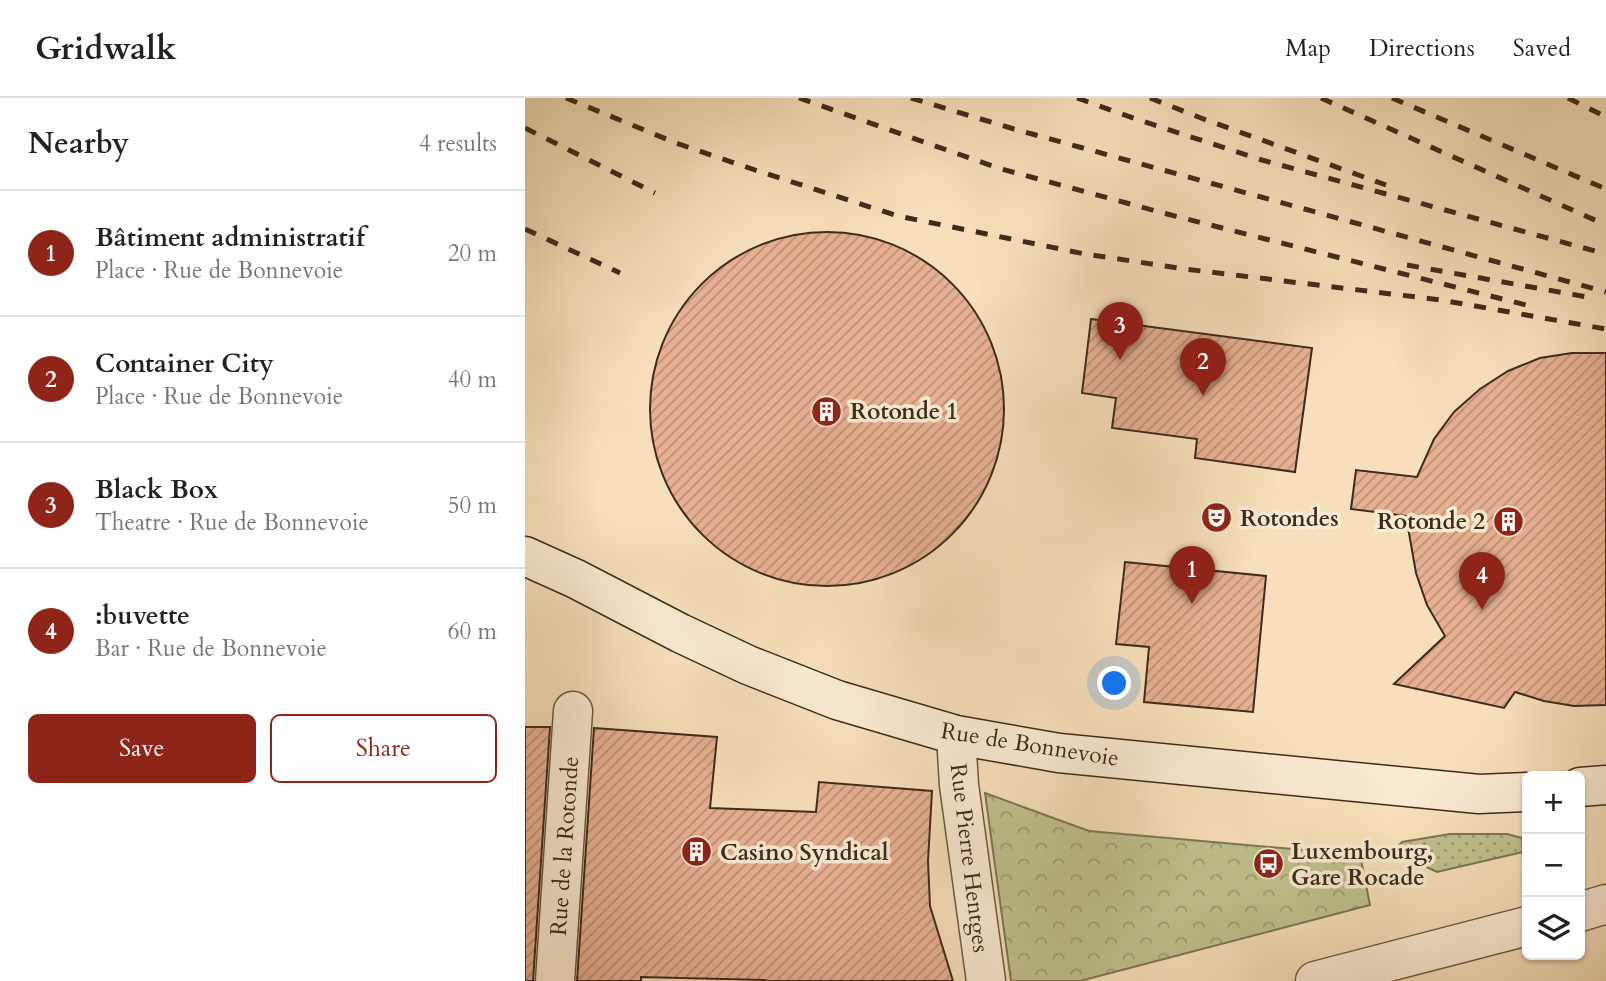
<!DOCTYPE html>
<html lang="en">
<head>
<meta charset="utf-8">
<style>
  body { margin:0; font-family:Cardo,serif; background:#f2f2f2; color:#222 }
  .controls { position:absolute; right:21px; bottom:21px; display:grid; overflow:hidden; border-radius:10px; box-shadow:0 2px 5px #0004 }
  .controls button { width:63px; height:63px; display:grid; place-items:center; padding:0; border:0; border-bottom:2px solid #e0e0e0; background:#fff; color:#222; font:35px sans-serif }
  .you { position:absolute; left:590px; top:586px; width:24px; height:24px; margin:-18px; border:5px solid #fff; border-radius:50%; background:#1a73e8; box-shadow:0 0 0 10px #1a73e833 }
  .badge { display:grid; place-items:center; width:46px; height:46px; border-radius:50%; background:#8f2418; color:#fff; font-size:23px; font-weight:700 }
  .pin { position:absolute; translate:-50% -58px; filter:drop-shadow(0 2px 4px #0008) }
  .pin::after { content:''; position:absolute; top:37px; width:24px; height:21px; background:inherit; clip-path:polygon(0 0,100% 0,50% 100%) }
  .list { margin:0; padding:0; list-style:none }
  h2 { display:flex; justify-content:space-between; align-items:center; height:91px; margin:0; padding:0 28px; font-size:30px }
  h2 small { font-size:23px; font-weight:400; color:#767676 }
  .list li { display:grid; grid-template-columns:46px 1fr auto; gap:21px; align-items:center; box-sizing:border-box; height:126px; padding:0 28px; border-top:2px solid #e0e0e0 }
  .list b { display:block; font-size:26px; white-space:nowrap }
  .list p { margin:0; font-size:23px; white-space:nowrap; color:#767676 }
  .list em { font-size:23px; font-style:normal; color:#767676 }
  .actions { display:flex; gap:14px; padding:21px 28px }
  .actions a { flex:1; padding:16px 0; border:2px solid #8f2418; border-radius:10px; text-align:center; font-size:24px; color:#8f2418 }
  .actions .main { background:#8f2418; color:#fff }
  .icon { flex:none; width:38px; height:38px; fill:none; stroke:currentColor; stroke-width:2; stroke-linecap:round; stroke-linejoin:round }
  .map { position:relative; flex:none; width:1081px; height:883px; overflow:hidden }
  header { display:flex; align-items:center; gap:42px; box-sizing:border-box; height:98px; padding:0 35px; background:#fff; border-bottom:2px solid #e0e0e0 }
  header strong { font-size:33px }
  nav { display:flex; gap:38px; margin-inline-start:auto; font-size:24px }
  main { display:flex }
  aside { flex:1; background:#fff }
  .map>svg:first-child { display:block }
  .grass { fill:url(#grass-dots); stroke:#7f7654; stroke-width:2 }
  .park { fill:url(#park-crowns); stroke:#7f7654; stroke-width:2 }
  .building { fill:url(#building-hatch); stroke:#3f2b1b; stroke-width:2 }
  .lines { fill:none; stroke-linecap:round; stroke-linejoin:round }
  .street-casing { stroke:#6d5843; stroke-width:41 }
  .secondary-casing { stroke:#3f2b1b; stroke-width:41 }
  .street { stroke:#f9ead2; stroke-width:38 }
  .secondary { stroke:#f9ead2; stroke-width:38 }
  .rail { stroke:#3f2b1b; stroke-width:5; stroke-dasharray:12 12; stroke-linecap:butt }
  .labels { text-anchor:middle; stroke-width:7; stroke-linejoin:round; paint-order:stroke }
  .poi-label { font-size:23px; font-weight:bold; fill:#3f2b1b; stroke:#f9ead2; text-anchor:start }
  .street-label { font-size:23px; fill:#3f2b1b; stroke:#f9ead2 }
</style>
</head>
<body>
<header>
<strong>Gridwalk</strong>
<nav><a>Map</a><a>Directions</a><a>Saved</a></nav>
</header>
<main>
<aside>
<h2>Nearby<small>4 results</small></h2>
<ul class="list">
<li><span class="badge">1</span><div><b>Bâtiment administratif</b><p>Place · Rue de Bonnevoie</p></div><em>20 m</em></li>
<li><span class="badge">2</span><div><b>Container City</b><p>Place · Rue de Bonnevoie</p></div><em>40 m</em></li>
<li><span class="badge">3</span><div><b>Black Box</b><p>Theatre · Rue de Bonnevoie</p></div><em>50 m</em></li>
<li><span class="badge">4</span><div><b>:buvette</b><p>Bar · Rue de Bonnevoie</p></div><em>60 m</em></li>
</ul>
<div class="actions"><a class="main">Save</a><a>Share</a></div>
</aside>
<div class="map">
<svg width="1081" height="883" viewBox="0 0 1081 883">
  <defs>
    <pattern id="grass-dots" width="8" height="8" patternUnits="userSpaceOnUse" patternTransform="scale(1.75)"><rect width="8" height="8" fill="#bfc18d"/><path d="M2 2h.1M6 6h.1" fill="none" stroke="#9d9d72" stroke-width="1.8" stroke-linecap="round"/></pattern>
    <pattern id="park-crowns" width="20" height="18" patternUnits="userSpaceOnUse" patternTransform="scale(1.75)"><rect width="20" height="18" fill="#bfc18d"/><path d="M2 6a3 3 0 1 1 6 0M12 15a3 3 0 1 1 6 0" fill="none" stroke="#9d9d72"/></pattern>
    <pattern id="building-hatch" width="6" height="6" patternUnits="userSpaceOnUse" patternTransform="scale(1.75)"><rect width="6" height="6" fill="#e7b092"/><path d="M-1 1l2-2M0 6l6-6M5 7l2-2" fill="none" stroke="#bd8f76"/></pattern>
  </defs>
  <rect width="100%" height="100%" fill="#f6dfba"/>
  <filter id="stains"><feTurbulence type="fractalNoise" baseFrequency=".00286" numOctaves="4"/><feColorMatrix values="0 0 0 0 .2 0 0 0 0 .09 0 0 0 0 .02 0 0 0 .5 -.17"/></filter>
  <radialGradient id="worn" r=".72"><stop offset=".6" stop-color="#630" stop-opacity="0"/><stop offset="1" stop-color="#630" stop-opacity=".3"/></radialGradient>
  <!-- grass -->
  <path class="grass" d="M925,736H982L997,740L998,754L912,774L875,757L872,750L877,744Z"/>
  <!-- park -->
  <path class="park" d="M460,695L564,733L835,757L845,807L555,883H486Z"/>
  <!-- building -->
  <g class="building">
    <circle cx="302" cy="311" r="177"/>
    <path d="M566,221L787,250L770,374L670,360L672,341L587,330L591,300L557,295Z"/>
    <path d="M1047,255H1081V607L1049,608L1019,603L990,594L979,610L869,586L920,538L902,507L891,475L881,418L826,411L831,372L892,379L909,341L929,314L955,291L983,273L1015,260Z"/>
    <path d="M600,464L741,478L728,614L619,604L624,549L591,546Z"/>
    <path d="M0,629H25L8,883H0Z"/>
    <path d="M69,630L192,639L185,710L291,714L294,684L407,693L403,763L405,808L428,883H240V882L116,879V883H52Z"/>
  </g>
  <g class="lines">
    <defs>
      <g id="street">
        <path d="M431,637L434,687L461,883"/>
        <path d="M1055,814L1081,806"/>
        <path d="M30,883L48,613"/>
        <path d="M790,883L1002,828"/>
      </g>
      <g id="secondary">
        <path d="M0,458L51,481L155,535L223,567L312,602L431,637L534,655L954,696L1002,694"/>
        <path d="M1055,689L1081,687"/>
      </g>
    </defs>
    <!-- street casing -->
    <use href="#street" class="street-casing"/>
    <!-- secondary casing -->
    <use href="#secondary" class="secondary-casing"/>
    <!-- street -->
    <use href="#street" class="street"/>
    <!-- secondary -->
    <use href="#secondary" class="secondary"/>
    <!-- rail -->
    <g class="rail">
      <path d="M41,0L151,45L230,72L373,118L560,156L660,171L916,202L1081,231"/>
      <path d="M274,0L473,70L642,116L1001,207"/>
      <path d="M386,0L489,31L1081,194"/>
      <path d="M552,0L614,22L737,62L1081,156"/>
      <path d="M625,0L676,20L861,87"/>
      <path d="M796,0L1081,127"/>
      <path d="M867,0L1081,91"/>
      <path d="M1043,0L1081,19"/>
      <path d="M0,30L130,95"/>
      <path d="M0,131L95,175"/>
      <path d="M882,167L1068,200"/>
    </g>
  </g>
  <!-- icons -->
  <defs>
    <symbol id="building-disc" viewBox="-11 -11 22 22"><circle r="9.5" fill="#8f2418" stroke="#f9ead2"/><path d="M-4-6H4V6H1V3H-1V6H-4ZM-2.5-4.3h1.7v1.8h-1.7ZM.8-4.3h1.7v1.8H.8ZM-2.5-1h1.7V.8h-1.7ZM.8-1h1.7V.8H.8Z" fill="#fff"/></symbol>
    <symbol id="theatre-disc" viewBox="-11 -11 22 22"><circle r="9.5" fill="#8f2418" stroke="#f9ead2"/><path d="M-5-5.5Q0-4 5-5.5V0Q5 5 0 6Q-5 5-5 0ZM-3.3-2.5H-1v1.5H-3.3ZM1-2.5H3.3v1.5H1ZM-2.8 1Q0 5.5 2.8 1Z" fill="#fff"/></symbol>
    <symbol id="bus-disc" viewBox="-11 -11 22 22"><circle r="9.5" fill="#8f2418" stroke="#f9ead2"/><path d="M-5-6H5V4H4V6H2V4H-2V6H-4V4H-5ZM-3.5-4V0h7V-4ZM-3.5 1.2v1.5H-2V1.2ZM2 1.2v1.5H3.5V1.2Z" fill="#fff"/></symbol>
  </defs>
  <g fill-rule="evenodd">
    <use href="#building-disc" x="284" y="296" width="35" height="35"/>
    <use href="#theatre-disc" x="674" y="402" width="35" height="35"/>
    <use href="#building-disc" x="966" y="406" width="35" height="35"/>
    <use href="#building-disc" x="154" y="736" width="35" height="35"/>
    <use href="#bus-disc" x="726" y="748" width="35" height="35"/>
  </g>
  <g class="labels">
    <!-- poi labels -->
    <g class="poi-label">
      <text x="325" y="321">Rotonde 1</text>
      <text x="715" y="428">Rotondes</text>
      <text x="960" y="431" text-anchor="end">Rotonde 2</text>
      <text x="766" y="761">Luxembourg,<tspan x="766" dy="26">Gare Rocade</tspan></text>
      <text x="195" y="762">Casino Syndical</text>
    </g>
    <!-- street labels -->
    <g class="street-label">
      <text transform="translate(505 646) rotate(9)" y="8">Rue de Bonnevoie</text>
      <text transform="translate(39 748) rotate(-86)" y="8">Rue de la Rotonde</text>
      <text transform="translate(445 760) rotate(83)" y="8">Rue Pierre Hentges</text>
    </g>
  </g>
  <rect width="100%" height="100%" filter="url(#stains)"/>
  <rect width="100%" height="100%" fill="url(#worn)"/>
</svg>
<div class="controls">
<button>+</button>
<button>−</button>
<button><svg class="icon" aria-label="layers" viewBox="0 0 24 24"><path d="M12 4l9 5-9 5-9-5zM3 14l9 5 9-5"/></svg></button>
</div>
<div class="you"></div>
<div class="pin badge" style="left:667px;top:506px">1</div>
<div class="pin badge" style="left:678px;top:298px">2</div>
<div class="pin badge" style="left:595px;top:262px">3</div>
<div class="pin badge" style="left:957px;top:512px">4</div>
</div>
</main>
</body>
</html>
